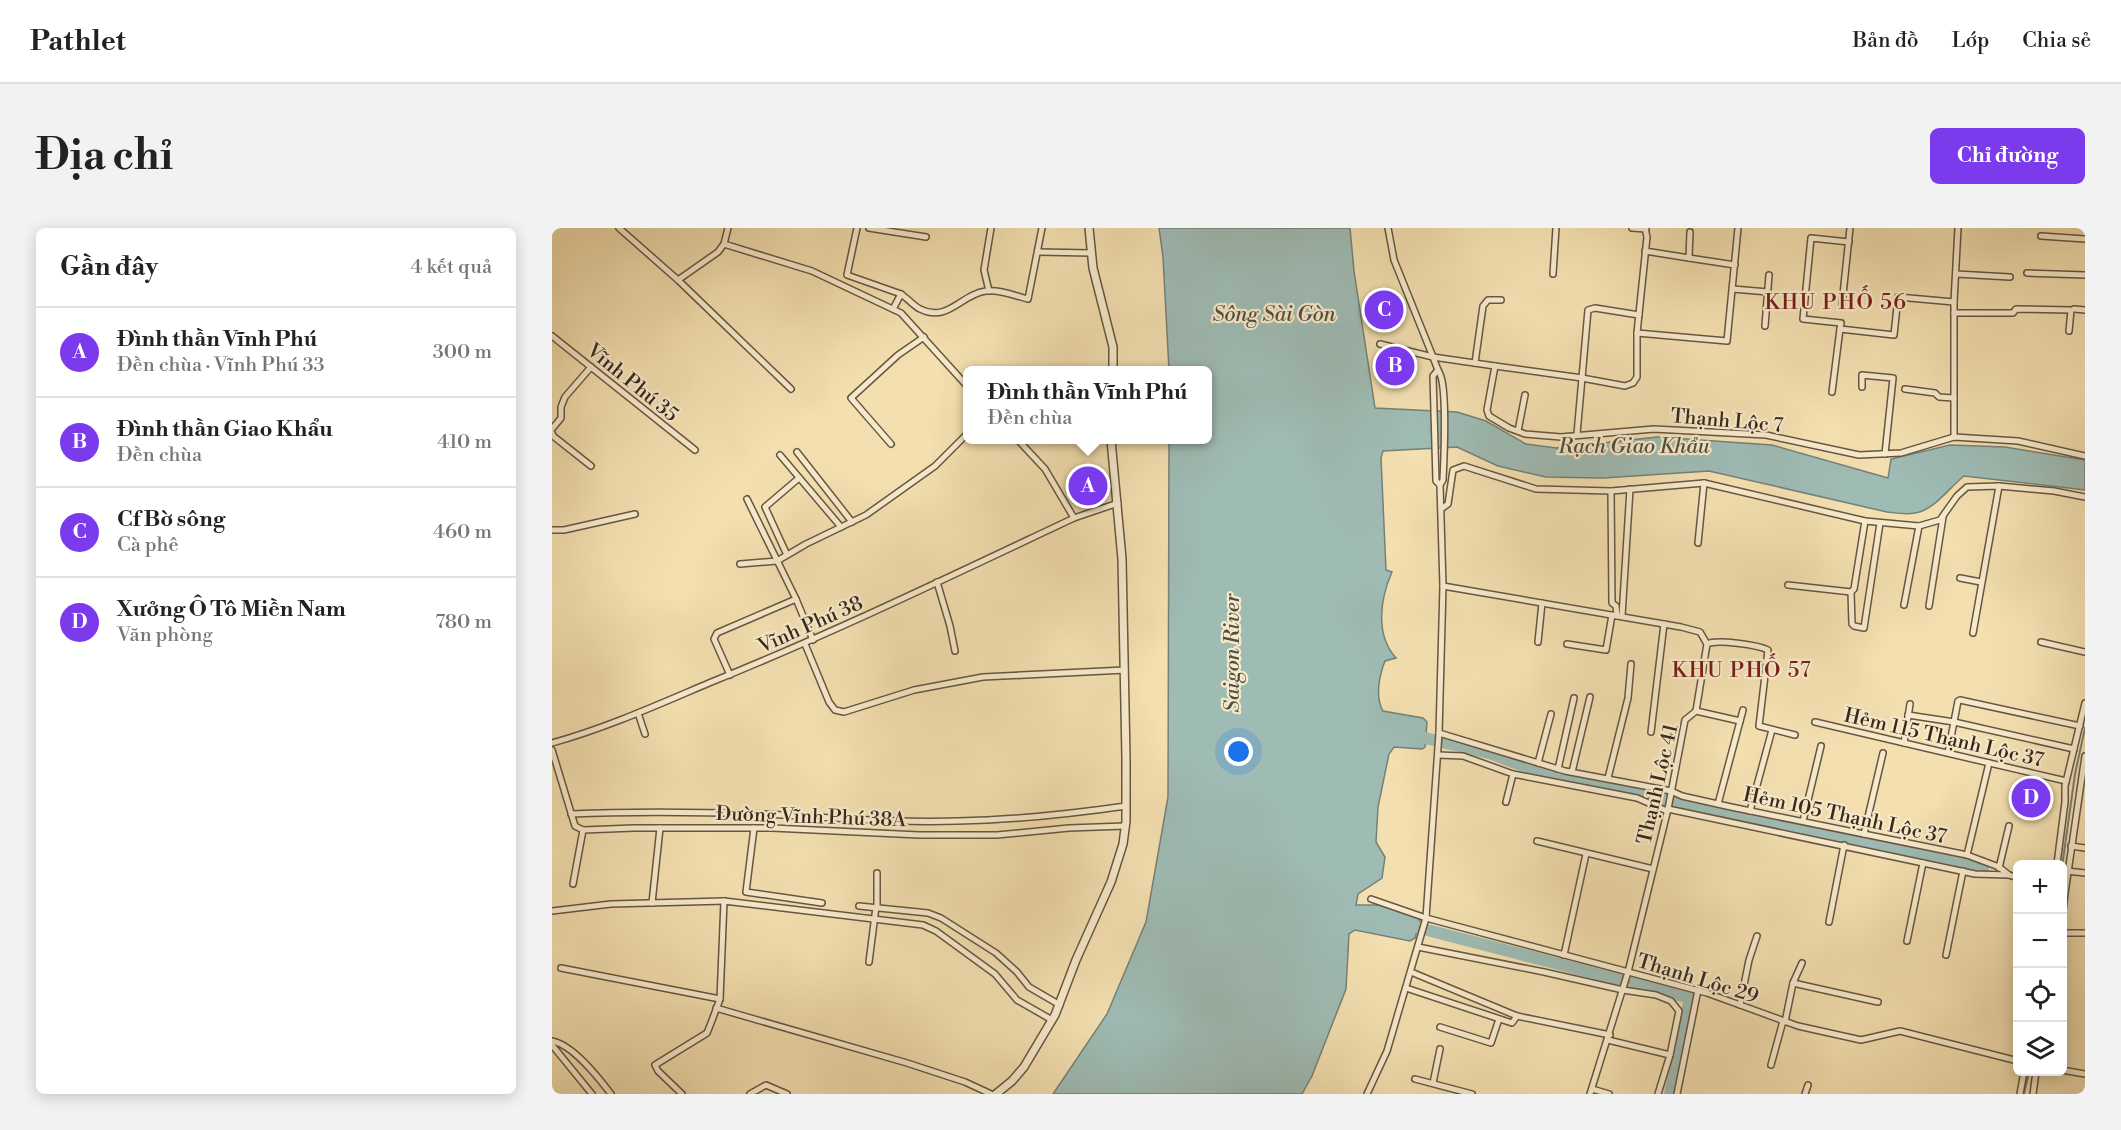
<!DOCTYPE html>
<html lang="vi">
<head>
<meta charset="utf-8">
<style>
  body { margin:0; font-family:"Libre Bodoni",serif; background:#f2f2f2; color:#222 }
  .controls { position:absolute; right:18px; bottom:18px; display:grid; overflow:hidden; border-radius:9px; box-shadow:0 3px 15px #0003 }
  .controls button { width:54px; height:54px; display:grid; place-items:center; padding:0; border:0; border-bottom:2px solid #e0e0e0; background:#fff; color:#222; font:30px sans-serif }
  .you { position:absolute; left:687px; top:524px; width:21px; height:21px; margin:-15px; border:4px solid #fff; border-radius:50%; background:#1a73e8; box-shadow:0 0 0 9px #1a73e833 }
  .badge { display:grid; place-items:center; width:39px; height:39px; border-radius:50%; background:#7c3aed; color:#fff; font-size:20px; font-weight:700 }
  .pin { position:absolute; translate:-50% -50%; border:3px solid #fff; box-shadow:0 2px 6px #0006 }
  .popup { position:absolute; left:411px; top:138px; width:249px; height:78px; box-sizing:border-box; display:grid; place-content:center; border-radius:9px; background:#fff; filter:drop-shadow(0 2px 4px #0005); font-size:20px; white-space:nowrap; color:#767676 }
  .popup b { font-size:22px; color:#222 }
  .popup::after { content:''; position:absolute; left:50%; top:100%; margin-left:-12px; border:12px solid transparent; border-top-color:#fff }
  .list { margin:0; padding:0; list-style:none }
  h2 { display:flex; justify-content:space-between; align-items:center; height:78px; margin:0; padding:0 24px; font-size:26px }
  h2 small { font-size:20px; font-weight:400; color:#767676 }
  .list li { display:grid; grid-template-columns:39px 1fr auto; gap:18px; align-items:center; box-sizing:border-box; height:90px; padding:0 24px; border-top:2px solid #e0e0e0 }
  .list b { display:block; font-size:22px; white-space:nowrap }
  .list p { margin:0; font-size:20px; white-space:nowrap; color:#767676 }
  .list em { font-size:20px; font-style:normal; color:#767676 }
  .icon { flex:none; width:33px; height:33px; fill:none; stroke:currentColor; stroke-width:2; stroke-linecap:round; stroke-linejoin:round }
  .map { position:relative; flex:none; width:1533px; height:866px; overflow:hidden; border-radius:9px }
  header { display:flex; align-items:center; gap:36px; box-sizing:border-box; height:84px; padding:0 30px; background:#fff; border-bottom:2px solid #e0e0e0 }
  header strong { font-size:28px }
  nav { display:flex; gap:33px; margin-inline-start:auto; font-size:21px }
  .intro { display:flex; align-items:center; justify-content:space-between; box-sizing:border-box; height:144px; padding:0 36px }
  h1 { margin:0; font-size:42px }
  .button { padding:15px 27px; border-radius:9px; background:#7c3aed; color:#fff; font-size:21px; font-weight:700 }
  main { display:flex; gap:36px; padding:0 36px }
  aside { flex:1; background:#fff; border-radius:9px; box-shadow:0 3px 15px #0003 }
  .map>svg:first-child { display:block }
  .water { fill:#9ebbb4; stroke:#758177; stroke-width:1.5 }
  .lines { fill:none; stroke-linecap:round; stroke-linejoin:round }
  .stream { stroke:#758177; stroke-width:2 }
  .river { stroke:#9ebbb4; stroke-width:12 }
  .minor-casing { stroke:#675640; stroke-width:8 }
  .tertiary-casing { stroke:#675640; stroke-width:10 }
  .minor { stroke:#f7eacc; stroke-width:5 }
  .tertiary { stroke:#f7eacc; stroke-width:7 }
  .labels { text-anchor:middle; stroke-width:4.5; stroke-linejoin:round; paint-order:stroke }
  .street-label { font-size:20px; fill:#38291b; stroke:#f7eacc }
  .neighbourhood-label { font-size:21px; letter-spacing:1.5px; fill:#7a1f14; stroke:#f7eacc }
  .water-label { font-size:21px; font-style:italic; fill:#524e41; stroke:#f7eacc }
</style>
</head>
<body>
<header>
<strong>Pathlet</strong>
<nav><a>Bản đồ</a><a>Lớp</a><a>Chia sẻ</a></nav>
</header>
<div class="intro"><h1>Địa chỉ</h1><a class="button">Chỉ đường</a></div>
<main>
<aside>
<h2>Gần đây<small>4 kết quả</small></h2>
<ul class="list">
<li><span class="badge">A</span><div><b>Đình thần Vĩnh Phú</b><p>Đền chùa · Vĩnh Phú 33</p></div><em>300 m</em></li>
<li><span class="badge">B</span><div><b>Đình thần Giao Khẩu</b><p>Đền chùa</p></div><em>410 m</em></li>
<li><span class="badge">C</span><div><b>Cf Bờ sông</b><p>Cà phê</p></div><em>460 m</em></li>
<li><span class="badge">D</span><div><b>Xưởng Ô Tô Miền Nam</b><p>Văn phòng</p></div><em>780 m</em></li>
</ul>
</aside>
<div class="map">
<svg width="1533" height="866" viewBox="0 0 1533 866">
  <rect width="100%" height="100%" fill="#f3dfb0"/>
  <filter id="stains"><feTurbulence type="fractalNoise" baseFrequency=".00333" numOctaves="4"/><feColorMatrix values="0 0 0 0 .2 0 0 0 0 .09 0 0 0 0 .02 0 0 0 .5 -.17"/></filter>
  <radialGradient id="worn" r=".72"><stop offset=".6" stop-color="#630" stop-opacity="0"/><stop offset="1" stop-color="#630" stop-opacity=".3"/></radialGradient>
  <!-- water -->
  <path class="water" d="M607,0H798L802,43L823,180L905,184L934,193L974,216L1004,220L1105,209L1220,217L1336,250L1339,231L1398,217L1453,219L1533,232V262L1412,248C1398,259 1381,283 1363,285C1354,287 1344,285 1335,284L1157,243L1051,250L994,249L946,238L905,219L831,223L829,230L834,342L840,344C828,371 823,407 844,430L833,433C827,448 823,469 831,483L871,490L875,494L873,519L870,521L842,519L837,526L826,579L824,614L833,629L830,650L806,666L804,677H829L865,689L868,693L863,710L858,713L803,702L797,706L794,761L760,848L750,866H501L555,786L594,694L616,569L617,212H656V142H617L611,29Z"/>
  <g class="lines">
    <!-- stream -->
    <g class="stream">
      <path d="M1510,639L1523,546L1533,500"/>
      <path d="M1472,866L1477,844"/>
    </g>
    <!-- river -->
    <g class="river">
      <path d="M860,507L937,525L974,539L1052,558L1431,640"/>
      <path d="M852,696L1138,770L1118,866"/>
    </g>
    <defs>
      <g id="minor">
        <path d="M67,0L126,52L166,24L172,16L176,0"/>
        <path d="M305,0L295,47L349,66"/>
        <path d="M317,0L374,9"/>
        <path d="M1080,0L1094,1"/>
        <path d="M1489,8L1533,11"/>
        <path d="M1297,14L1259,10L1251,91L1289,95L1288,101L1342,107L1346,69L1402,74"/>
        <path d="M172,16L260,43L349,85L416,159"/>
        <path d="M1093,23L1137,30L1138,4"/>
        <path d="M486,24L539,25"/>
        <path d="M1137,30L1183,37"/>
        <path d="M1475,45L1533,47"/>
        <path d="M1001,46L1004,0"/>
        <path d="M1404,46L1458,49"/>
        <path d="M126,52L239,161"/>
        <path d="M1181,61L1216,64"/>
        <path d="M437,63L432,42L439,0"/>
        <path d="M1290,76L1298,0"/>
        <path d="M341,81L349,66C355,70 362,78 368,81C396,95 409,66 434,63C447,61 463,68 476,71L490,0"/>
        <path d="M1522,81L1533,82"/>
        <path d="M1402,85H1461L1464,81L1519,82L1517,103"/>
        <path d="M1213,98L1217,47"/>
        <path d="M1085,105L1175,113L1186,0"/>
        <path d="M0,108L143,222"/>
        <path d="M828,116L881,129L943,138L1030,150L1073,158L1081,155L1085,149V105L1095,9L1093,0"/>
        <path d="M923,135L931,78L936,72H949"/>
        <path d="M943,138L935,182L937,188L957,200L973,206L1009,209L1102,201L1214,207L1307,227L1349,225L1402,209L1466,213L1533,228"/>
        <path d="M885,143L881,148L884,253L888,257"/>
        <path d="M1310,159V147L1341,150L1333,226"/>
        <path d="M1353,161L1383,165L1387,169L1402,170"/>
        <path d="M1280,164L1288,101"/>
        <path d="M0,201L9,190V179L13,169L39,139"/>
        <path d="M966,203L973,167"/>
        <path d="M0,205L1,208L39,238"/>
        <path d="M1025,206L1036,82L1043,80L1087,87"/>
        <path d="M1402,209V74L1406,0"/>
        <path d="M466,212L493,241L522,290"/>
        <path d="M339,216L299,170L346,127L372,109"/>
        <path d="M245,224L300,294"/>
        <path d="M228,227L289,299"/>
        <path d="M1059,263L1060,375L1064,378L1065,388"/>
        <path d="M889,281L896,276L901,242L912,238L984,261L1059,263L1152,255L1313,293L1367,298L1388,292L1405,268L1415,259L1447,258L1502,263L1533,269"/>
        <path d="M0,302H12L83,286"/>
        <path d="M1146,315L1152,255"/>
        <path d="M235,327L213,279L247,250"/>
        <path d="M188,336L225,333L254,316L314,287L383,238L416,205"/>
        <path d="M1408,350L1429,354"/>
        <path d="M385,354L398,398L403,423"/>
        <path d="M1236,357L1299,364L1302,361L1313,293"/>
        <path d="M891,358L1129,399L1148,404L1155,416L1144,483L1133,492L1116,581L1076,744L1038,866"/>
        <path d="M1299,364L1300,396L1302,398L1312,400L1328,295"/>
        <path d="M244,371L261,412"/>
        <path d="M1352,377L1367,298"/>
        <path d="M1377,378L1391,289"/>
        <path d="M1070,388L1078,261"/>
        <path d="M1421,405L1447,258"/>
        <path d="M986,414L990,375"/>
        <path d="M1489,414L1533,424"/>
        <path d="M253,416L277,474L283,482L292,484L362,462L431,449L573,442"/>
        <path d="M1015,416L1054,422L1060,387"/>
        <path d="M1155,416C1165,411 1206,417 1216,422L1207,498L1243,507"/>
        <path d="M178,447L162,411L165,405L244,371L195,271"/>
        <path d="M1144,483L1188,493"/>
        <path d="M86,485L93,506"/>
        <path d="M1356,487L1402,494L1522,521"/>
        <path d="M1263,494L1514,553"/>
        <path d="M1099,504L1112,396"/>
        <path d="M887,505L1013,543L1119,563L1130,568L1179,579L1415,627L1447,639L1457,647"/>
        <path d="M0,515C54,500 105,477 157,455C281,405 401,347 522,290L566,275"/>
        <path d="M1352,515L1358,476"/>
        <path d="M0,522L23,598L31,602L82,600H220L367,607H445L517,600L573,598"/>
        <path d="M1396,525L1406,473L1408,472L1528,498"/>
        <path d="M886,527L911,528L961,546L954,574"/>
        <path d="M986,535L999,486"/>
        <path d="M1006,541L1022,470"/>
        <path d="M1020,544L1038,469"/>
        <path d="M961,546L1085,570L1115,583"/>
        <path d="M1056,550L1076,470L1079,436"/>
        <path d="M1166,576L1191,482"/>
        <path d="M1116,581L1423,646L1457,647L1466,650"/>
        <path d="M1198,583L1220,502"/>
        <path d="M19,586C83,583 147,584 211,586C276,589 341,595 406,593C463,592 518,586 574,578"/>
        <path d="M1251,593L1269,518"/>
        <path d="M202,600L194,664L270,675"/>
        <path d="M1312,606L1331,525"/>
        <path d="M985,613L1101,641"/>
        <path d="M1519,618L1533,620"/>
        <path d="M1415,627L1437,535"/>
        <path d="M1505,636L1513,574V558L1533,475"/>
        <path d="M1447,640L1457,598"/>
        <path d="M1515,643L1533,645"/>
        <path d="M325,645V679"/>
        <path d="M21,656L31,602"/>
        <path d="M1510,665H1513L1533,528"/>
        <path d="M819,671L874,690L1155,765L1246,798L1309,812L1348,803L1466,833"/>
        <path d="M100,675L108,600"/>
        <path d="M307,678L376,685L389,690L444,725L465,744L477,759L508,777"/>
        <path d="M0,683L59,676L172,673"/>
        <path d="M1510,690L1513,665"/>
        <path d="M1277,694L1292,617"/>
        <path d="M1510,705H1533"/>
        <path d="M1355,713L1371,635"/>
        <path d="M866,719L992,744L1071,762L1104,767L1119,773L1127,783L1118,827L1106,866"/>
        <path d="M1012,727L1034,626"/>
        <path d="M1394,727L1411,643"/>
        <path d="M317,734L324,679"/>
        <path d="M9,740L168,771"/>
        <path d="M859,744L965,788L1058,807"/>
        <path d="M1241,755L1326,774"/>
        <path d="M854,760L960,795L965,788"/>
        <path d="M1188,777L1197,732L1205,708"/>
        <path d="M164,780L355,835L413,854L439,866"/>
        <path d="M1233,794L1241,755L1250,735"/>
        <path d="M888,799L939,815L947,791"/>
        <path d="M1056,812L1118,827"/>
        <path d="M0,813C21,817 46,849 59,866"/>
        <path d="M0,817L40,866"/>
        <path d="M1219,837L1231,793"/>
        <path d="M1510,842L1533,846"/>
        <path d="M863,851L920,866"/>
        <path d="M881,855L888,821"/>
        <path d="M1040,861L1057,866"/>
        <path d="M130,866L106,843L103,837L155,805L159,795L168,771L172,673L371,697L384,703L443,746L465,772L500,792"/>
        <path d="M198,866L214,857L235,866"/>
        <path d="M815,866L835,823L874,690L887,505L891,358L888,257L891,252C892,232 895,161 888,146C885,140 883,135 881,129L842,32L836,0"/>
        <path d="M1125,866L1146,762"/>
        <path d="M1253,866L1256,857"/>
        <path d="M1468,866L1472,844"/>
        <path d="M1481,866L1484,844"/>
      </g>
      <g id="tertiary">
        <path d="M537,0L541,40L561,119V142"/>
        <path d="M444,866L460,853L472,839L503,787L524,732L559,654L571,616L574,593V530L570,331L559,212"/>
      </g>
    </defs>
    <!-- minor casing -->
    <use href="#minor" class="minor-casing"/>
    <!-- tertiary casing -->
    <use href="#tertiary" class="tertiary-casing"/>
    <!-- minor -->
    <use href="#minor" class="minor"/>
    <!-- tertiary -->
    <use href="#tertiary" class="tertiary"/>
  </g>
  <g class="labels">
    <!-- street labels -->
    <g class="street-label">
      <text transform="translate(81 154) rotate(39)" y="7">Vĩnh Phú 35</text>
      <text transform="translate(1175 192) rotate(5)" y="7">Thạnh Lộc 7</text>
      <text transform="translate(258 396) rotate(-24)" y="7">Vĩnh Phú 38</text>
      <text transform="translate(1392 509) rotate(13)" y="7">Hẻm 115 Thạnh Lộc 37</text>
      <text transform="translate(1105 556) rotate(-77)" y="7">Thạnh Lộc 41</text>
      <text transform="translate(1293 587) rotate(12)" y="7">Hẻm 105 Thạnh Lộc 37</text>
      <text transform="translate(259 588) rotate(2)" y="7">Đường Vĩnh Phú 38A</text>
      <text transform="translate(1146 750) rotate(17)" y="7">Thạnh Lộc 29</text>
    </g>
    <!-- neighbourhood labels -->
    <g class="neighbourhood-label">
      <text x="1284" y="81">KHU PHỐ 56</text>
      <text x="1190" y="449">KHU PHỐ 57</text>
    </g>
    <!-- water labels -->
    <g class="water-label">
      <text x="722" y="93">Sông Sài Gòn</text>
      <text x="1082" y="225">Rạch Giao Khẩu</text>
      <text transform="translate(680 425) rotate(-90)" y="7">Saigon River</text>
    </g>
  </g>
  <rect width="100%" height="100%" filter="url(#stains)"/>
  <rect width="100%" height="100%" fill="url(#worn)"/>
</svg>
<div class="controls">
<button>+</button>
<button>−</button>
<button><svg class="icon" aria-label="locate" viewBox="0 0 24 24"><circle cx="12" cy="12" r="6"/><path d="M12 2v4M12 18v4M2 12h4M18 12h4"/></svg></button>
<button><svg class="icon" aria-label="layers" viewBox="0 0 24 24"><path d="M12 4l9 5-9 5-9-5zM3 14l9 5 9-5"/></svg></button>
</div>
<div class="you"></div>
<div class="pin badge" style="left:536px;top:258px">A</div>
<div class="popup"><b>Đình thần Vĩnh Phú</b>Đền chùa</div>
<div class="pin badge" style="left:843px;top:138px">B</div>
<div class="pin badge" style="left:832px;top:82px">C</div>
<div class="pin badge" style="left:1479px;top:570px">D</div>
</div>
</main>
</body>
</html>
